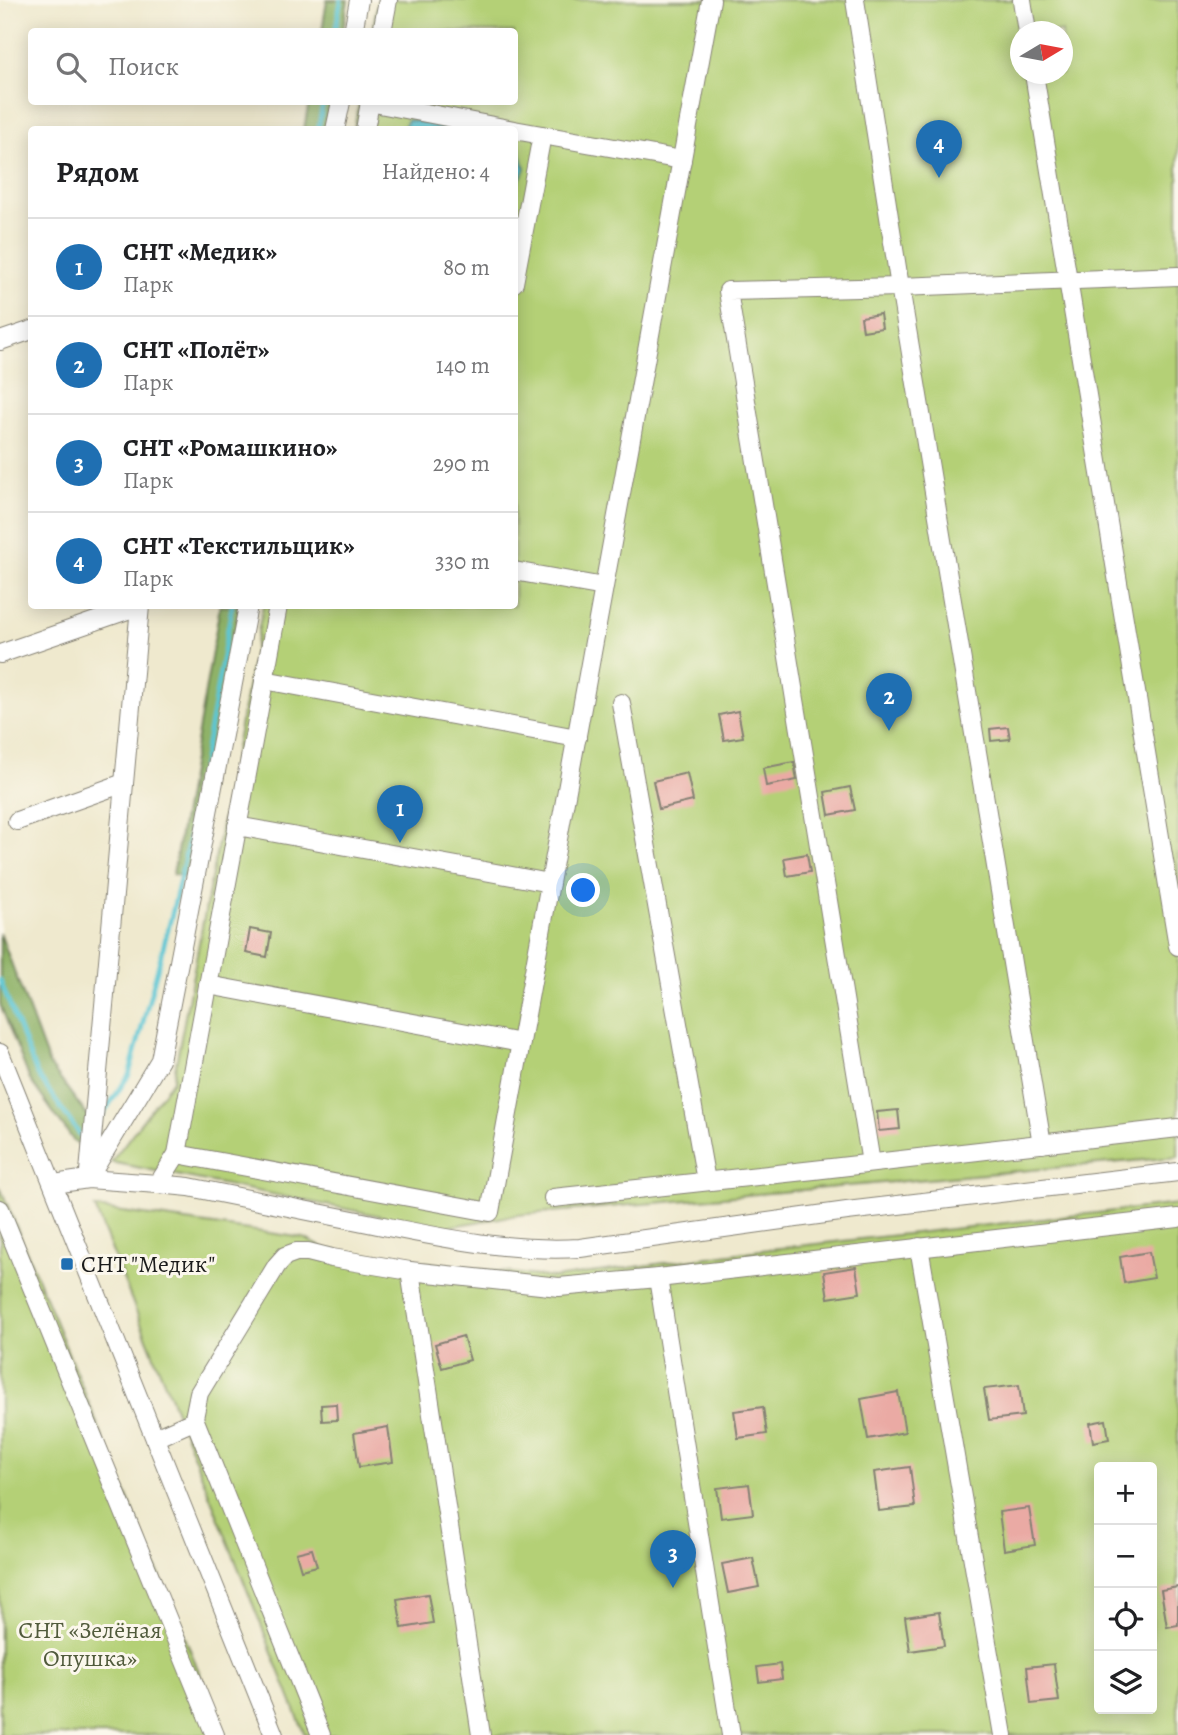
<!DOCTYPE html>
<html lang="ru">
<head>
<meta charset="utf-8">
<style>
  body { margin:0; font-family:Alegreya,serif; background:#f2f2f2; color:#202124 }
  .controls { position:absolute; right:21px; bottom:21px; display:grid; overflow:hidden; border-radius:7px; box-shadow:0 4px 18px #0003 }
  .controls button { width:63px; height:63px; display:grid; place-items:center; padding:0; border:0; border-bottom:2px solid #e0e0e0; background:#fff; color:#202124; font:35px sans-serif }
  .compass { position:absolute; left:1010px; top:21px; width:63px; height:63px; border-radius:50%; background:#fff; box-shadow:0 4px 18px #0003; rotate:80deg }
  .you { position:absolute; left:584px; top:891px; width:24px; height:24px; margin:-18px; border:5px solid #fff; border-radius:50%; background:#1a73e8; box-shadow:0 0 0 10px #1a73e833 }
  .badge { display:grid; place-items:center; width:46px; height:46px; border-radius:50%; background:#1f6fb2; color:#fff; font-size:23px; font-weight:700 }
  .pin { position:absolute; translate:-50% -58px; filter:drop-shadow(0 2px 4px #0008) }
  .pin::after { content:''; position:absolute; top:37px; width:24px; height:21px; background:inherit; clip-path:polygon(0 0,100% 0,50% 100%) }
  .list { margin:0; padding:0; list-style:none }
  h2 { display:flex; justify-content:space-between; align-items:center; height:91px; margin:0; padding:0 28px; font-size:30px }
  h2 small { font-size:23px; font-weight:400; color:#757577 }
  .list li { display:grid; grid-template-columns:46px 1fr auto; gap:21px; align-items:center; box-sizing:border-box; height:98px; padding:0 28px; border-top:2px solid #e0e0e0 }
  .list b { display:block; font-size:26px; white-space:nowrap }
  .list p { margin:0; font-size:23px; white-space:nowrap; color:#757577 }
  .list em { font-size:23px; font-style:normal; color:#757577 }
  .icon { flex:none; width:38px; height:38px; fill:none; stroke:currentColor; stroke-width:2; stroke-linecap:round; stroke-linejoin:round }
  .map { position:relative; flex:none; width:1178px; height:1735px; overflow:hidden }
  .search { position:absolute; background:#fff; box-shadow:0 4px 18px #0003; left:28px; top:28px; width:490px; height:77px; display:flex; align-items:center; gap:18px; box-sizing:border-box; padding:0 24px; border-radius:7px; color:#757577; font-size:26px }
  .panel { position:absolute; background:#fff; box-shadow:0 4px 18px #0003; left:28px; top:126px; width:490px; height:483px; border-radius:7px }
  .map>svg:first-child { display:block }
  .green { fill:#b4d076; stroke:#687649; stroke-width:2; fill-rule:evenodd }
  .forest { fill:#8fb267; stroke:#566742; stroke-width:2 }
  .water { fill:#5bc6d4; stroke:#3c7178; stroke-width:2 }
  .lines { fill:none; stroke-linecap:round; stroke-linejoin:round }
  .stream { stroke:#5bc6d4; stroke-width:4.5 }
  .building { fill:#eaaaa4 }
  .minor-casing { stroke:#868275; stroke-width:20 }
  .minor { stroke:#fff; stroke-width:18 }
  .poi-dot { fill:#1f6fb2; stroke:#fbf7ec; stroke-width:2.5 }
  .labels { text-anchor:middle; stroke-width:6; stroke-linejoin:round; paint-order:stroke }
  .poi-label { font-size:24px; fill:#1c1c1c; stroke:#fbf7ec; text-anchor:start }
  .park-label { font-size:24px; fill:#515b3c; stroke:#fbf7ec }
</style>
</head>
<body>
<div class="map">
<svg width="1178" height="1735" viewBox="0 0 1178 1735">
  <rect width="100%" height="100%" fill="#fbf7ec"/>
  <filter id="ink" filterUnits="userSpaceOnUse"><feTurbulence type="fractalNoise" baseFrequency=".0143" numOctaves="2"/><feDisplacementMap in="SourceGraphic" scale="14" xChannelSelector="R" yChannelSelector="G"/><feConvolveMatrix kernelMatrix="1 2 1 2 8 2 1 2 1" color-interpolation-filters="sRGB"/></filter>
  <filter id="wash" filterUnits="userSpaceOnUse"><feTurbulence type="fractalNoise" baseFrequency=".00686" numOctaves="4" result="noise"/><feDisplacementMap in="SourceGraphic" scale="28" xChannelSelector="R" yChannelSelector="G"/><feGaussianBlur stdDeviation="1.57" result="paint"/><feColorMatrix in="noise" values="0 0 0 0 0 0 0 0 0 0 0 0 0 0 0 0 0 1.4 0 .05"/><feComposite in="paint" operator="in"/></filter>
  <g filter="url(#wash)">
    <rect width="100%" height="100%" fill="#efe9ce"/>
    <!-- green -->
    <g class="green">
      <path d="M378,0H1178V1157L517,1215L441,1228L111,1162L173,1080L263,606H514V130L354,129L359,102H514V32L372,31ZM1020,32H1062V74H1020Z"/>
      <path d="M0,1187L225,1735H0Z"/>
      <path d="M1178,1204V1735H305L95,1208L304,1238L329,1251L554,1278L753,1251ZM1099,1467H1152V1709H1099Z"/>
    </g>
    <!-- forest -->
    <g class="forest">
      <path d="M327,0H348L343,31H322Z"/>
      <path d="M309,102H331L326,129H304Z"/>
      <path d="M220,606H241L188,878L173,874Z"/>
      <path d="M0,933L49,1064L98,1130L91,1153L73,1140L30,1080L0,1004Z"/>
    </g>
    <!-- water -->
    <g class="water">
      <path d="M408,120L472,129L402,130Z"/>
      <path d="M515,138H517L525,169L515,189Z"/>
    </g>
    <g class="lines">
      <!-- stream -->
      <g class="stream">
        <path d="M335,32L341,0"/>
        <path d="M318,130L323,102"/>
        <path d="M0,980L37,1074L85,1142"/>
        <path d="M101,1117L129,1075L171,918L191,830L232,606"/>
      </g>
    </g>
    <g id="blocks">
      <!-- building -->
      <g class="building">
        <path d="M880,314L882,328L863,331L861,317Z"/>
        <path d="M738,711L743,737L724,740L719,715Z"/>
        <path d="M1008,727L1010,739L991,741L990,729Z"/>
        <path d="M794,762L797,780L766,786L763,768Z"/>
        <path d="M687,773L693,801L659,809L653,781Z"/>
        <path d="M850,787L855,810L829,815L825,792Z"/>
        <path d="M807,854L810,872L787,876L784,858Z"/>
        <path d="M250,929L271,933L267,957L246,953Z"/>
        <path d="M898,1110L900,1129L879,1131L877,1112Z"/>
        <path d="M1149,1252L1154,1278L1124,1283L1120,1257Z"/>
        <path d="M856,1267L860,1293L828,1298L824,1272Z"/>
        <path d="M463,1336L470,1360L442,1368L435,1344Z"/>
        <path d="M1019,1385L1023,1416L989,1420L984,1389Z"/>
        <path d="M898,1392L905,1432L868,1439L861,1399Z"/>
        <path d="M336,1404L337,1420L322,1421L321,1405Z"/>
        <path d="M763,1407L767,1434L738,1438L734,1411Z"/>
        <path d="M1106,1420L1109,1439L1093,1442L1090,1423Z"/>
        <path d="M388,1427L393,1462L359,1467L354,1433Z"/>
        <path d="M910,1467L915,1507L879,1511L874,1472Z"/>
        <path d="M749,1484L753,1514L721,1518L717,1488Z"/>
        <path d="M1029,1508L1035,1545L1004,1550L999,1512Z"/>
        <path d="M312,1549L317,1566L301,1570L296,1553Z"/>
        <path d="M753,1558L759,1587L728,1593L722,1564Z"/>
        <path d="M1178,1587V1625L1167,1627L1161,1590Z"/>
        <path d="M428,1594L433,1623L402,1628L397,1599Z"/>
        <path d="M939,1612L944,1646L910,1651L905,1617Z"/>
        <path d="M780,1664L782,1679L759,1682L757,1667Z"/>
        <path d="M1054,1664L1059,1701L1031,1704L1027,1667Z"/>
      </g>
    </g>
  </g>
  <g filter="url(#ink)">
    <use href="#blocks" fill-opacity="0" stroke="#868275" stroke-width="2"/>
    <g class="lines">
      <defs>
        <g id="minor">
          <path d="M855,0L900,287L1042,1144"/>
          <path d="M1022,0L1027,32"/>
          <path d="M353,32L359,0"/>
          <path d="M382,32L388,0"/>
          <path d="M1034,74L1178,946"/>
          <path d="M369,102L514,130"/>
          <path d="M335,130L341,102"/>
          <path d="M365,130L370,102"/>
          <path d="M514,130L682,160"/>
          <path d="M514,283L542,135"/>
          <path d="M0,341L32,330"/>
          <path d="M514,571L604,587"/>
          <path d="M0,654L139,606"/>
          <path d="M264,680L577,738"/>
          <path d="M621,703L706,1181"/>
          <path d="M17,821L124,783"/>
          <path d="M237,826L550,883"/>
          <path d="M208,985L521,1043"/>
          <path d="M0,1053L274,1735"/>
          <path d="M177,1154L490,1212L711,0"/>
          <path d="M871,1163L728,291L900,287L1178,276"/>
          <path d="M89,1172L140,606"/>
          <path d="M88,1179L160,1060L248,606"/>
          <path d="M54,1184L88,1179L158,1184L189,1187C250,1199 312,1212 373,1224C443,1238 509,1252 580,1248L847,1211L1178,1172"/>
          <path d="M158,1184L177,1154L278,606"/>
          <path d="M553,1198L814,1170L1178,1128"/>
          <path d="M0,1209L215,1735"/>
          <path d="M919,1247L1003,1735"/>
          <path d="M410,1271L481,1735"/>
          <path d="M658,1278L731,1735"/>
          <path d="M155,1438L189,1423L194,1418"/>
          <path d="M321,1735L194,1418L199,1393L277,1265L285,1256L296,1252H308L332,1258L410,1271L559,1287L658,1278L1178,1218"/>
        </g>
      </defs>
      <!-- minor casing -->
      <use href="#minor" class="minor-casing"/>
      <!-- minor -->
      <use href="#minor" class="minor"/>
    </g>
  </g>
  <!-- markers -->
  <rect class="poi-dot" x="60" y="1257" width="14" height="14" rx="3.5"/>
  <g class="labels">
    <!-- poi labels -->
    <g class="poi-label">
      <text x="81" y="1272">СНТ "Медик"</text>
    </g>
    <!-- park labels -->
    <g class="park-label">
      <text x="90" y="1638">СНТ «Зелёная<tspan x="90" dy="28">Опушка»</tspan></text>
    </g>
  </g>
</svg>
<div class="controls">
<button>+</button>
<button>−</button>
<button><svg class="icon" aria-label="locate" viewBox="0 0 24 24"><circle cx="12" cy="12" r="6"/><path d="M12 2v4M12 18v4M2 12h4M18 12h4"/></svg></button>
<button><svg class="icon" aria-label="layers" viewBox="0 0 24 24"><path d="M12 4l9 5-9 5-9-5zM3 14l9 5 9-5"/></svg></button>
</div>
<svg class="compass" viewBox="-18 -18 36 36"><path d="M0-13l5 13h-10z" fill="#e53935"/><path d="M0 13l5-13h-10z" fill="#757577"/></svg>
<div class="you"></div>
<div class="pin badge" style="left:400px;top:843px">1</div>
<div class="pin badge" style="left:889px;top:731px">2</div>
<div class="pin badge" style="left:673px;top:1588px">3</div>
<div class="pin badge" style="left:939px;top:178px">4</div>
<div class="search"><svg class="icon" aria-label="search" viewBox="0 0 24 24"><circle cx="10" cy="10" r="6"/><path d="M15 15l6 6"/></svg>Поиск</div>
<section class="panel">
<h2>Рядом<small>Найдено: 4</small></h2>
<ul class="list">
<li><span class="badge">1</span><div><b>СНТ «Медик»</b><p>Парк</p></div><em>80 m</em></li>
<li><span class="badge">2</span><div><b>СНТ «Полёт»</b><p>Парк</p></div><em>140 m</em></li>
<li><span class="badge">3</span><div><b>СНТ «Ромашкино»</b><p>Парк</p></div><em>290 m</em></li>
<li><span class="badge">4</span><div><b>СНТ «Текстильщик»</b><p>Парк</p></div><em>330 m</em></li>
</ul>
</section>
</div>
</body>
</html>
